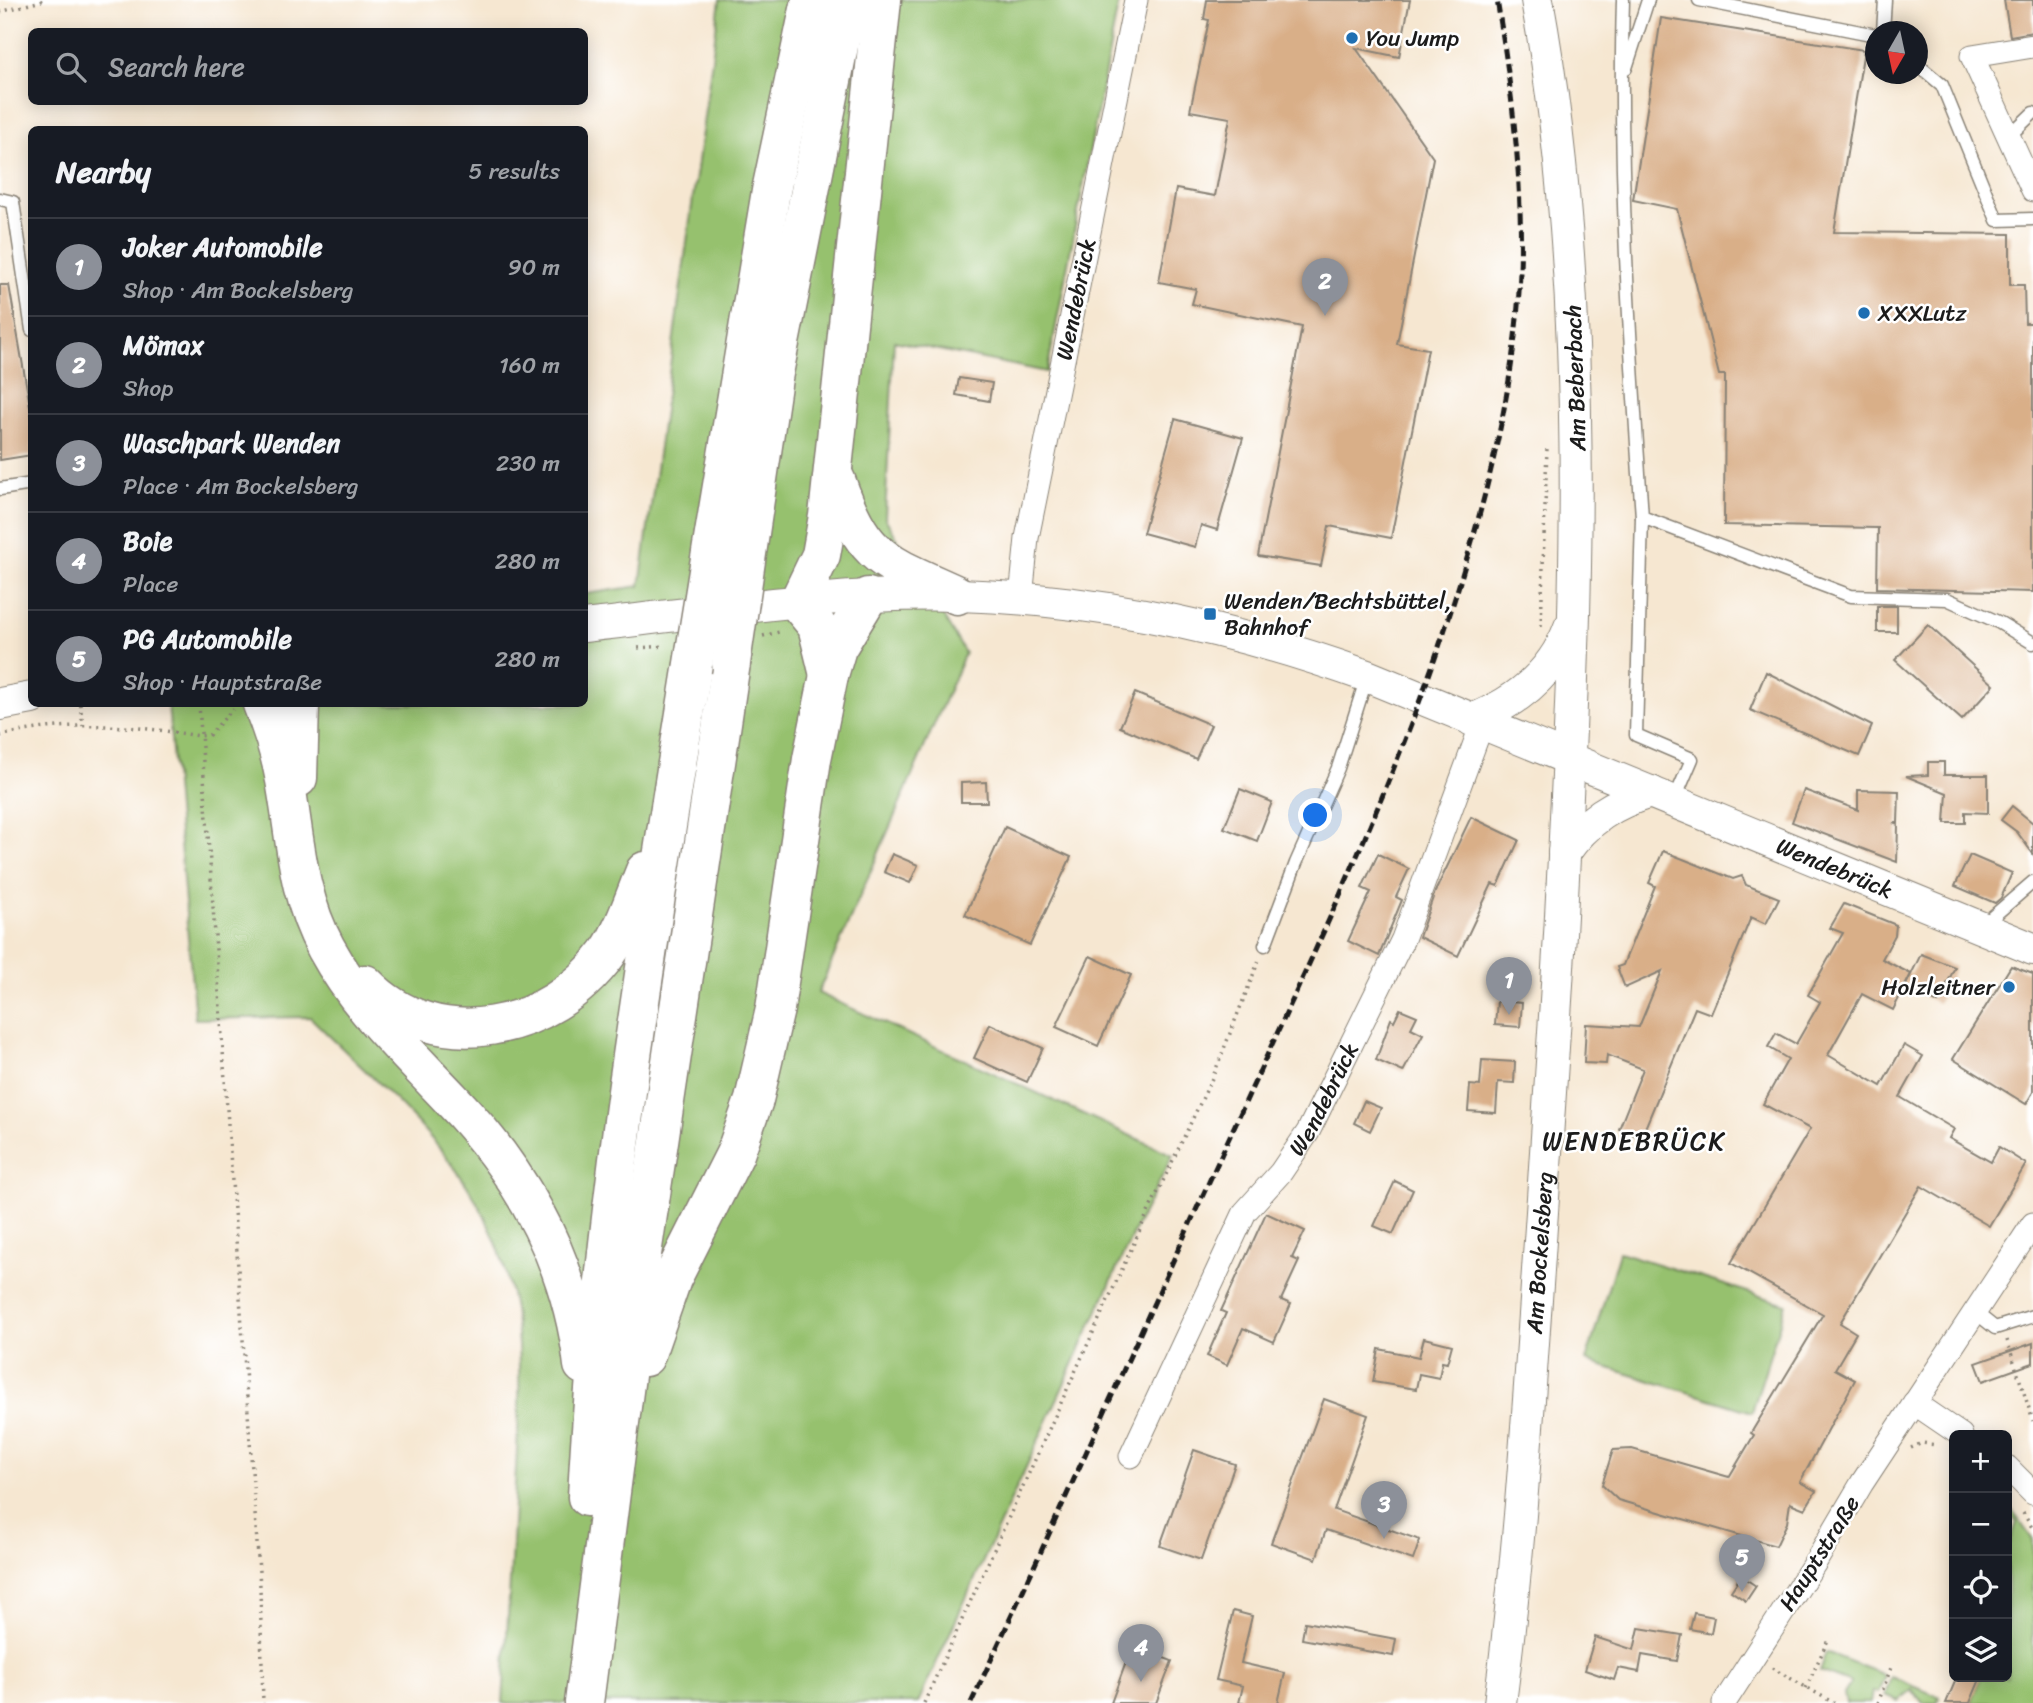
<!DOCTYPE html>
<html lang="en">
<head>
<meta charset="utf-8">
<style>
  body { margin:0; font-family:Sriracha,sans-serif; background:#20242c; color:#f1f3f6 }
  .controls { position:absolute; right:21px; bottom:21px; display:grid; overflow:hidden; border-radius:10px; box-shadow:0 4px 18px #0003 }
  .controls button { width:63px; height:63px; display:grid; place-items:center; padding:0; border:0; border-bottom:2px solid #363941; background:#171b24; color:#f1f3f6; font:35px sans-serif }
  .compass { position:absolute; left:1865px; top:21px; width:63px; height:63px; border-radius:50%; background:#171b24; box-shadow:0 4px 18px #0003; rotate:189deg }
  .you { position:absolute; left:1316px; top:816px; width:24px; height:24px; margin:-18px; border:5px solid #fff; border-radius:50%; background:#1a73e8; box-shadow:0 0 0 10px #1a73e833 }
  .badge { display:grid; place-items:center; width:46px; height:46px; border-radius:50%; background:#8c9099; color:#fff; font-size:23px; font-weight:700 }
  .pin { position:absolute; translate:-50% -58px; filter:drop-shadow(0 2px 4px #0008) }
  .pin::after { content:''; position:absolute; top:37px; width:24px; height:21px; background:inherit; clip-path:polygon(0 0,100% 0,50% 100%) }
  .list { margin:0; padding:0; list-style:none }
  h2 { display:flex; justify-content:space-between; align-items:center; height:91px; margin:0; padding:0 28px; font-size:30px }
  h2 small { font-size:23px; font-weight:400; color:#9ea1a6 }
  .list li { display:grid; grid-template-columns:46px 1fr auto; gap:21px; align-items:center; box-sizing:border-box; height:98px; padding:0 28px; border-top:2px solid #363941 }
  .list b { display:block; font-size:26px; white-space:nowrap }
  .list p { margin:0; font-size:23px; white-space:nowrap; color:#9ea1a6 }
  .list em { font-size:23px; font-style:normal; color:#9ea1a6 }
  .icon { flex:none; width:38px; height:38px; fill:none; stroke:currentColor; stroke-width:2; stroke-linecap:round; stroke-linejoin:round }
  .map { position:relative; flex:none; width:2033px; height:1703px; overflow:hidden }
  .search { position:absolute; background:#171b24; box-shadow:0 4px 18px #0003; left:28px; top:28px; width:560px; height:77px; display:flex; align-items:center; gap:18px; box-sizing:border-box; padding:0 24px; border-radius:10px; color:#9ea1a6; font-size:26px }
  .panel { position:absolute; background:#171b24; box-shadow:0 4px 18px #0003; left:28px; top:126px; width:560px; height:581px; border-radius:10px }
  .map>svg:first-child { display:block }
  .green { fill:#96c16e; stroke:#596e45; stroke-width:2 }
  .building { fill:#d9af88 }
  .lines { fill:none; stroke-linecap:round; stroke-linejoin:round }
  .lane-casing { stroke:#898276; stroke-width:15 }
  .street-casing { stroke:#898276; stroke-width:25 }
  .secondary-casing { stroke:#898276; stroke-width:34 }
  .highway-casing { stroke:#898276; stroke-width:41 }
  .path { stroke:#898276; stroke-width:3.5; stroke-dasharray:2 5; stroke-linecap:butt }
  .lane { stroke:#fff; stroke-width:12 }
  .street { stroke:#fff; stroke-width:23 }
  .secondary { stroke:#fff; stroke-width:32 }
  .highway { stroke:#fff; stroke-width:38 }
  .rail { stroke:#1c1c1c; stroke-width:5; stroke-dasharray:10 5; stroke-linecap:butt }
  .highway-bridge-casing { stroke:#898276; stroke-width:41; stroke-linecap:butt }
  .highway-bridge { stroke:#fff; stroke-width:38 }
  .poi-dot { fill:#1f6fb2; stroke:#fff; stroke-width:2.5 }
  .labels { text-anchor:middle; stroke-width:5; stroke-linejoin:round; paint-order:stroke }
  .poi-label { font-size:23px; fill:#1c1c1c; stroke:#fff; text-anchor:start }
  .street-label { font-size:23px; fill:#1c1c1c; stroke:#fff }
  .quarter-label { font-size:26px; letter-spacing:2px; fill:#1c1c1c; stroke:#fff }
</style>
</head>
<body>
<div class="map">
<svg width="2033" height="1703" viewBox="0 0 2033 1703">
  <rect width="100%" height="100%" fill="#fff"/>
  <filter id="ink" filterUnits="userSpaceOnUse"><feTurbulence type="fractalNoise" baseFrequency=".0143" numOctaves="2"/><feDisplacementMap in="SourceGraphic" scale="14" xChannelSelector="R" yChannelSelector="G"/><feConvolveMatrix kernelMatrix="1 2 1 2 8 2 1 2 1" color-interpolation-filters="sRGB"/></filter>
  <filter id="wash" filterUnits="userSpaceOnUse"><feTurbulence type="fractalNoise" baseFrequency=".00686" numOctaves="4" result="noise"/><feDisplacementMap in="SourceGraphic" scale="28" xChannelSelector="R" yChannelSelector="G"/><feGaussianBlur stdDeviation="1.57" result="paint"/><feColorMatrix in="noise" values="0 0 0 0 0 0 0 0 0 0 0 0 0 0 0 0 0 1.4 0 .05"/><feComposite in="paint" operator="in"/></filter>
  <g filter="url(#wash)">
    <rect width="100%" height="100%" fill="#f6e7d1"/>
    <!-- green -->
    <g class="green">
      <path d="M720,0H1119L1047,372L894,341L885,518L965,653L818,993L1173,1155L1136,1227L918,1703H503C507,1636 511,1569 514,1502C520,1393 532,1295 474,1197C433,1128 366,1073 310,1017L195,1019L168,704H584L585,594L640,586Z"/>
      <path d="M1619,1252L1786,1304L1752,1412L1586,1361Z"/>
      <path d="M2007,1503L2033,1540V1703H1970L1981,1677H2007V1551L2017,1522L2007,1514Z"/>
      <path d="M1826,1652L1885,1675L1878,1693L1873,1691L1871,1703H1846L1844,1694L1851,1683L1819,1671Z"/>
      <path d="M1891,1677L1940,1697L1937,1703H1923L1912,1690L1898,1701L1885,1695Z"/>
    </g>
    <g id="blocks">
      <!-- building -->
      <g class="building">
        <path d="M1207,0H1410L1399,57L1356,48L1433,158L1397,344L1428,349L1391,538L1329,526L1321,566L1258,556L1302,327L1192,304L1196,289L1159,282L1176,189L1215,196L1230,118L1190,111L1209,20L1204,19Z"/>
        <path d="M2004,0H2033V32L2010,36Z"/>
        <path d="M1661,18L1864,50L1834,232L2010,234V285H2024L2025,323H2033V592L1877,588L1878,528L1724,525L1725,375H1719L1677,209L1633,200Z"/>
        <path d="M0,285H9L32,418V455L0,460Z"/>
        <path d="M959,378L992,383L989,401L956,395Z"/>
        <path d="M1175,419L1243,438L1217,530L1201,525L1195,547L1143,533Z"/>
        <rect x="1877" y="606" width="20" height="26"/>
        <path d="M1928,625L1994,685L1962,720L1895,660Z"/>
        <path d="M1766,672L1872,726L1859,756L1750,710Z"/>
        <path d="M1135,693L1211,725L1196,759L1120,727Z"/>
        <path d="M1928,762H1944V775H1988V813L1965,812V823H1945L1947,793L1906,776L1928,775Z"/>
        <path d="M986,782L987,802H961V783Z"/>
        <path d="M1240,789L1272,802L1257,841L1224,828Z"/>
        <path d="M1804,790L1858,810V790L1899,791L1898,823H1893L1898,825L1897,862L1792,822Z"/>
        <path d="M2012,806L2033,823V854L2017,832L2001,820Z"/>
        <path d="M1471,817L1519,840L1498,886L1492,884L1458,956L1419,937L1435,892Z"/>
        <path d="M1005,827L1071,857L1030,945L965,915Z"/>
        <path d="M1663,851L1733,879L1742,876L1746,885L1779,898L1766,924L1751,917L1711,1014L1695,1008L1641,1138L1619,1129L1643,1069L1607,1055L1606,1064L1584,1063L1586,1024L1639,1027L1662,971L1625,988L1617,967L1623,965L1655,886L1649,883Z"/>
        <path d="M892,854L918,865L910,883L884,872Z"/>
        <path d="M1378,854L1409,869L1396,897L1402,900L1379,956L1348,941L1371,892L1362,888Z"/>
        <path d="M1970,855L2012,873L2001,898L1995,903L1955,886Z"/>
        <path d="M1844,904L1896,925L1895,935L1882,959L1911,974L1893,1010L1862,994L1828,1055L1881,1086L1904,1045L1923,1056L1900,1097L1954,1129L1949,1138L1991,1162L1999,1147L2026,1164L1989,1226L1921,1186L1840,1323L1856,1333L1835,1369L1855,1380L1800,1482L1816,1491L1805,1509L1790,1503L1787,1523L1776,1546L1618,1500L1602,1485L1613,1450L1632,1449L1729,1477L1754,1435L1751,1433L1823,1314L1731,1263L1810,1129L1763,1104L1788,1059L1768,1047L1776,1033L1796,1044L1820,1002L1808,995L1843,933L1830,928Z"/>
        <path d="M1921,954L1955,967L1938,1003L1905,987Z"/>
        <path d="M1090,956L1131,975L1098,1046L1056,1027Z"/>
        <path d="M2011,966L2033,974V1092L2026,1104L1953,1059Z"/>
        <path d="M1497,1001L1522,1003L1520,1027L1495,1025Z"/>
        <path d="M1400,1009L1417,1016L1411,1028L1423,1034L1403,1072L1376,1060L1391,1019L1394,1021Z"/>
        <path d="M990,1024L1043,1048L1027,1082L974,1058Z"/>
        <path d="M1482,1060L1515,1062L1514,1083L1498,1082L1496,1113L1468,1111L1470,1085L1480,1086Z"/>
        <path d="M1364,1101L1381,1108L1370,1131L1354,1123Z"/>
        <path d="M1395,1181L1413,1190L1393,1234L1374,1226Z"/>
        <path d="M1266,1213L1305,1231L1292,1258L1299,1261L1281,1300L1291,1304L1274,1342L1243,1328L1227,1365L1207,1356L1226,1313L1221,1311Z"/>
        <path d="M1424,1338L1452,1345L1447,1363L1442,1362L1439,1378L1419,1374L1416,1389L1373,1382L1379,1349L1419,1357Z"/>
        <path d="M2033,1343V1363L1983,1381L1976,1363Z"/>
        <path d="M1324,1399L1368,1415L1334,1510L1420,1540L1413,1560L1326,1530L1316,1559L1271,1543Z"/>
        <path d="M1194,1450L1235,1464L1201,1560L1160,1546Z"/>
        <path d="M1741,1576L1756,1586L1746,1601L1731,1591Z"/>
        <path d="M1233,1611L1252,1616L1241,1663L1285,1673L1278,1703H1239L1243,1686L1216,1680Z"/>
        <path d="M1694,1613L1714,1617L1711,1633L1690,1629Z"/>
        <path d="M1305,1622L1396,1639L1393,1656L1302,1639Z"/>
        <path d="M1639,1628L1682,1635L1677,1661L1642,1655L1639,1672L1618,1668L1614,1680L1585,1670L1595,1637L1634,1650Z"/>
        <path d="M1132,1646L1172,1661L1156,1703H1111Z"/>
        <path d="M1957,1677H1981L1970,1703H1946Z"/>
      </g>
    </g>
  </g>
  <g filter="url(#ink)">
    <use href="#blocks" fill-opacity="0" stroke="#898276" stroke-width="2"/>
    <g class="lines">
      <defs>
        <g id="lane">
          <path d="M1623,0C1618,173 1630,345 1642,517"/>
          <path d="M1699,0L1876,35"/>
          <path d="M1883,32L1885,0"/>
          <path d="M1918,65L1942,85L1997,220L2033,219"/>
          <path d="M1626,68L1648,0"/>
          <path d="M2009,136L2033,113"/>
          <path d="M0,199L13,202L32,330"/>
          <path d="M0,489L32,484"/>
          <path d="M1674,801L1692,759L1636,735L1642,517L1851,596L1947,599L2000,623L2033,643"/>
          <path d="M1983,925L2033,882"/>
          <path d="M1265,945L1296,863L1338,768L1367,677"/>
          <path d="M1975,1312L1995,1328L2033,1316"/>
        </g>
        <g id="street">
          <path d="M2033,46L1972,56L2033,190"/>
          <path id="s1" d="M1021,598L1027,538L1136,0"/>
          <path d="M1914,1403L1961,1435"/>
          <path id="s2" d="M1131,1456L1245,1212L1281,1172L1308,1132L1403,939L1482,724"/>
          <path d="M2007,1467L2033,1493"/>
          <path d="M1724,1703L1816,1561L1862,1483L2033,1224"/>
        </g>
        <g id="secondary">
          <path id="s3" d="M584,626C708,613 834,591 959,595C1098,599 1237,629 1367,676L2033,949"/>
          <path d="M0,704L32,698"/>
          <path d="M1472,720C1517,702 1553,674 1570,627"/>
          <path d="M1564,853C1587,820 1613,803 1651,792"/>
          <path id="s4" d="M1500,1703C1522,1535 1531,1367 1543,1198C1549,1104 1556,1010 1561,916C1577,609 1592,304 1537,0"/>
        </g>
        <g id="highway">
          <path d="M836,480C864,560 883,561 957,595"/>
          <path d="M750,533L773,378L848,0"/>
          <path d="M714,534L771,191L811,0"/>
          <path d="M829,675L817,626L798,603L821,555L828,516L882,0"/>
          <path d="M262,704C272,729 280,753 285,780C296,840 296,892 326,948C358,1007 406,1051 451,1099C522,1173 571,1261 583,1365"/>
          <path d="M298,778L300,704"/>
          <path d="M365,984C436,1058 551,1031 607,954C624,930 634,898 645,871"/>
          <path d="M645,1357L672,1279L735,1154L754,1100L775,1009L812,759L829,675L837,648L868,597"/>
          <path d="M587,1497C601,1219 648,945 692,670"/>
          <path d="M584,1703L639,1274L731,663"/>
        </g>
      </defs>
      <!-- lane casing -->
      <use href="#lane" class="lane-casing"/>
      <!-- street casing -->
      <use href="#street" class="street-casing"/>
      <!-- secondary casing -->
      <use href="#secondary" class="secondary-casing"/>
      <!-- highway casing -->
      <use href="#highway" class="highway-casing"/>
      <!-- path -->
      <g class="path">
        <path d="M0,12L45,0"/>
        <path d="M1541,626L1547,448"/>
        <path d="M763,636L783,631"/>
        <path d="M638,648L665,646"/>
        <path d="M80,704L83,726"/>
        <path d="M199,704L260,1586L263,1703"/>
        <path d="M0,736C66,720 133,725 199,736L209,735L233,709"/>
        <path d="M2007,1340L2033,1421"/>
        <path d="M1911,1448L1922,1443L1937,1445"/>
        <path d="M2023,1513L2033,1529"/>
        <path d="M1772,1668L1834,1703"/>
        <path d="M1806,1688L1828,1640"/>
        <path d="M924,1703L1144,1221L1214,1074L1259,960"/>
        <path d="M1878,1703L1892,1665"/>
      </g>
      <!-- lane -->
      <use href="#lane" class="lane"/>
      <!-- street -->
      <use href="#street" class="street"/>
      <!-- secondary -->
      <use href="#secondary" class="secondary"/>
      <!-- highway -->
      <use href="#highway" class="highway"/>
      <!-- rail -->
      <path class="rail" d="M971,1703C1062,1508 1150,1310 1240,1114C1321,937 1406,762 1462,575C1492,476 1516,376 1520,272C1523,180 1512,90 1497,0"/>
      <defs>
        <g id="highway-bridge">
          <path d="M731,663L750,533"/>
          <path d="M692,670L714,534"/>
        </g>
      </defs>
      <!-- highway-bridge casing -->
      <use href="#highway-bridge" class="highway-bridge-casing"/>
      <!-- highway-bridge -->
      <use href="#highway-bridge" class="highway-bridge"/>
    </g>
  </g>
  <!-- markers -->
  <g class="poi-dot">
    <circle cx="1352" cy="38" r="7"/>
    <circle cx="1864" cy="313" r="7"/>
    <rect x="1203" y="607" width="14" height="14" rx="3.5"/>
    <circle cx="2009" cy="987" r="7"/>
  </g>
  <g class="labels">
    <!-- poi labels -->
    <g class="poi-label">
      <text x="1366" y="46">You Jump</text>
      <text x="1878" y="321">XXXLutz</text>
      <text x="1224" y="609">Wenden/Bechtsbüttel,<tspan x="1224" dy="26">Bahnhof</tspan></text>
      <text x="1995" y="995" text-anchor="end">Holzleitner</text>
    </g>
    <!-- street labels -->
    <g class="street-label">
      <text dy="8" stroke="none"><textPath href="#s1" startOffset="304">Wendebrück</textPath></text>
      <text transform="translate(1575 378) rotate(-92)" y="8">Am Beberbach</text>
      <text dy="8" stroke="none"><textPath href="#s3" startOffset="1300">Wendebrück</textPath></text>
      <text dy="8" stroke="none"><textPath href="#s2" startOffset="408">Wendebrück</textPath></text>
      <text dy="8" stroke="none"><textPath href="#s4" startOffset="452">Am Bockelsberg</textPath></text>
      <text transform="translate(1819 1553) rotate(-58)" y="8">Hauptstraße</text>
    </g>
    <!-- quarter labels -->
    <g class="quarter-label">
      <text x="1634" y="1150">WENDEBRÜCK</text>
    </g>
  </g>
</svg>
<div class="controls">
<button>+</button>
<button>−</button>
<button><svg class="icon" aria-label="locate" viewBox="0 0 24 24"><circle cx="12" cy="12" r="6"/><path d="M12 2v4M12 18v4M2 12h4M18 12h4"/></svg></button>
<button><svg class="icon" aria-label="layers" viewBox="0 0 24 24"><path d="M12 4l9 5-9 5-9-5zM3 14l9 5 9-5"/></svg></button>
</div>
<svg class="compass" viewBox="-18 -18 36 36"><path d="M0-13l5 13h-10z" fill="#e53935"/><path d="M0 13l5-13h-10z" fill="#9ea1a6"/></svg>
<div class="you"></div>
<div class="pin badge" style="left:1509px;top:1015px">1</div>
<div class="pin badge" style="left:1325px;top:316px">2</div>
<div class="pin badge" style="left:1384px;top:1539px">3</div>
<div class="pin badge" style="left:1141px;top:1682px">4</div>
<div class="pin badge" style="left:1742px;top:1592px">5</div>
<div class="search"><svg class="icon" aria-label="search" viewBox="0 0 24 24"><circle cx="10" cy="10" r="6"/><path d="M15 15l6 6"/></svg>Search here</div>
<section class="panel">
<h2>Nearby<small>5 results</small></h2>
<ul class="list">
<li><span class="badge">1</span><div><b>Joker Automobile</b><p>Shop · Am Bockelsberg</p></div><em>90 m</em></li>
<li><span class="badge">2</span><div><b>Mömax</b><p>Shop</p></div><em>160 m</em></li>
<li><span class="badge">3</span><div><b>Waschpark Wenden</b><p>Place · Am Bockelsberg</p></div><em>230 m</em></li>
<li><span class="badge">4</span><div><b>Boie</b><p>Place</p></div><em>280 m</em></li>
<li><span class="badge">5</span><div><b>PG Automobile</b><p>Shop · Hauptstraße</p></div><em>280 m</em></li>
</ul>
</section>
</div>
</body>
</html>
